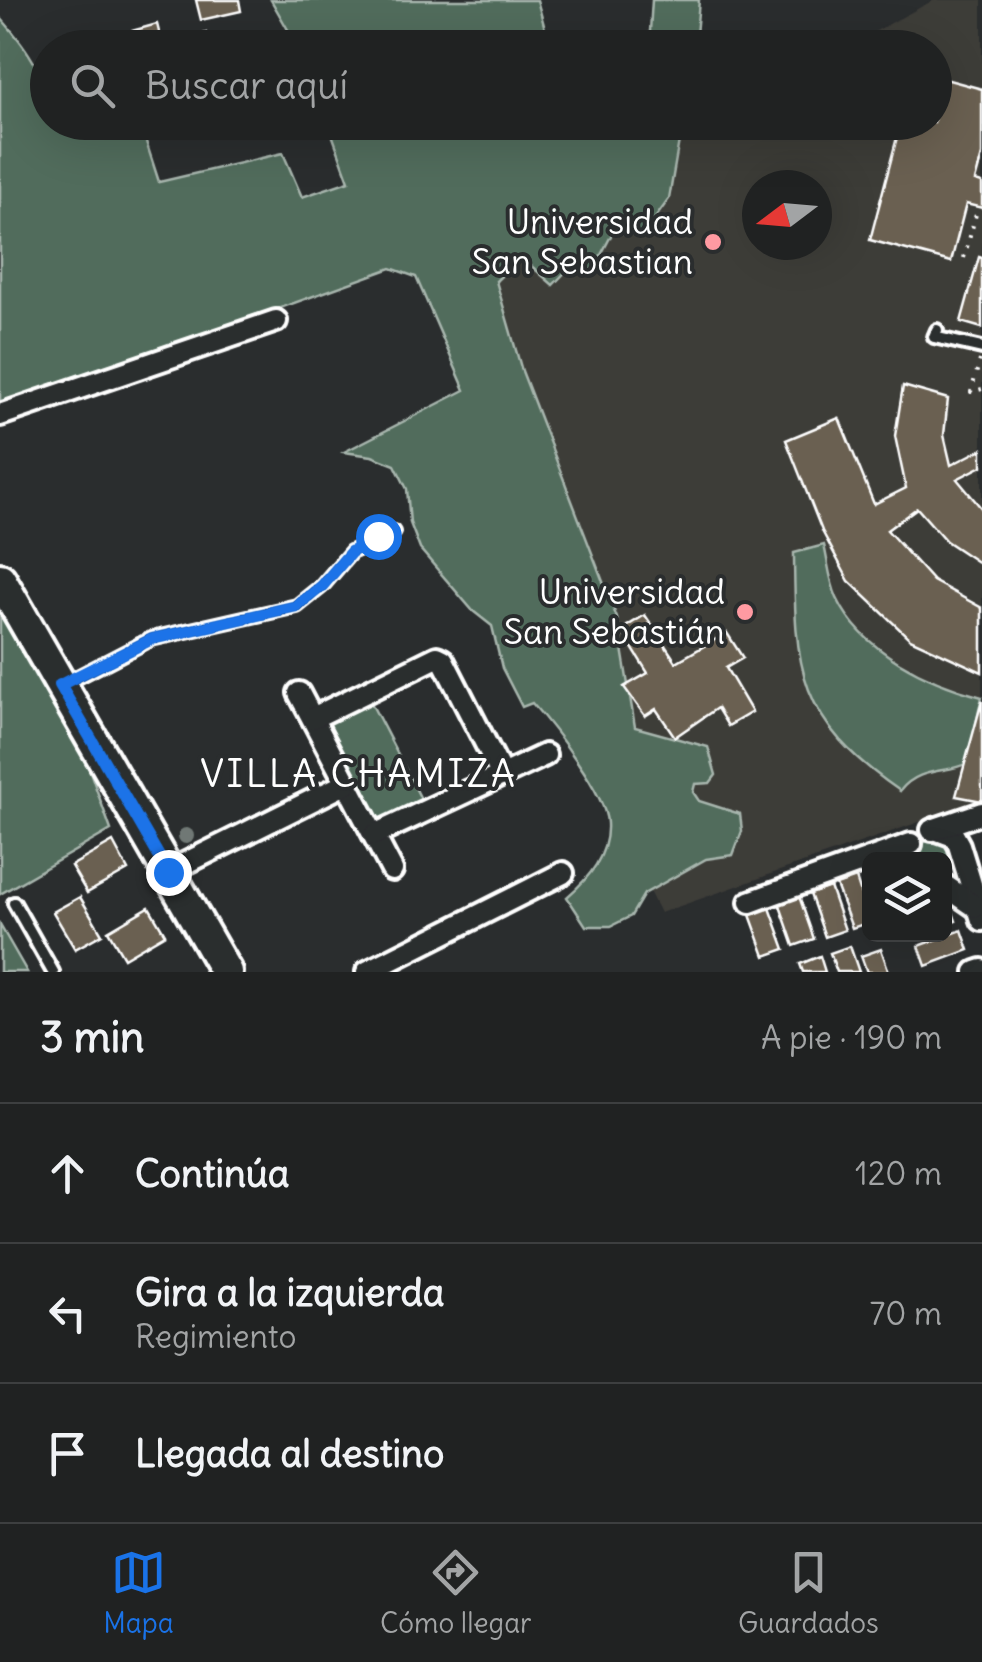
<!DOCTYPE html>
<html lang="es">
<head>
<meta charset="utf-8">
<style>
  body { margin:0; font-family:Delius,sans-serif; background:#2d2f2f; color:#f1f3f6 }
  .controls { position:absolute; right:30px; bottom:30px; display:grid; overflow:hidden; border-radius:15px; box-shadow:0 10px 40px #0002 }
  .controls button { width:90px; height:90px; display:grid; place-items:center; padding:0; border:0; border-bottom:2px solid #3d3f40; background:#202222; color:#f1f3f6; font:50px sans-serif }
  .compass { position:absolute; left:742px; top:170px; width:90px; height:90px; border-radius:50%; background:#202222; box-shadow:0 10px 40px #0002; rotate:254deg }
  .stop { position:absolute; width:30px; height:30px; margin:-22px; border:8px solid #1a73e8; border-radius:50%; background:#fff }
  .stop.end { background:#1a73e8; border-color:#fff; box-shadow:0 2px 10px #0008 }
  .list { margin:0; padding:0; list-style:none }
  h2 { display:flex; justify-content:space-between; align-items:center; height:130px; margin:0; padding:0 40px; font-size:42px }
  h2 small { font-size:32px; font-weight:400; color:#a2a4a5 }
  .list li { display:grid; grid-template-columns:65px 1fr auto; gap:30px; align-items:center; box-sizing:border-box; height:140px; padding:0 40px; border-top:2px solid #3d3f40 }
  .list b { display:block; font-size:38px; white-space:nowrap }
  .list p { margin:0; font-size:32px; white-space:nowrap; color:#a2a4a5 }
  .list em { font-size:32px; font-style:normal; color:#a2a4a5 }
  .icon { flex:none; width:55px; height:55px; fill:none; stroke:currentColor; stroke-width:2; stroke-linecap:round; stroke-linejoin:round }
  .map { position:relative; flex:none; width:982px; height:972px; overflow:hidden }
  .search { position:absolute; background:#202222; box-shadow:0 10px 40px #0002; left:30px; right:30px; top:30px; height:110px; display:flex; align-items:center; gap:25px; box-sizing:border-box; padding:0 35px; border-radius:55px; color:#a2a4a5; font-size:38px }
  .sheet { height:550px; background:#202222 }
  nav { display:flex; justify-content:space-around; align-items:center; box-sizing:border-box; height:140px; border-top:2px solid #3d3f40; background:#202222; font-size:28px; color:#a2a4a5 }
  nav a { display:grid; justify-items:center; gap:5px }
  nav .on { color:#1a73e8 }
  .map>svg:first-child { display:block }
  .built { fill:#3d3c38; fill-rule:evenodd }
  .green { fill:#516c5c; stroke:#a8b6ae; stroke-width:2.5 }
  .building { fill:#6a6051; stroke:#fff; stroke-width:2.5 }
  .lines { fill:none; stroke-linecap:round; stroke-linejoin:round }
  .service-casing { stroke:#fff; stroke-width:18 }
  .minor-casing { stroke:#fff; stroke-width:28 }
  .secondary-casing { stroke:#fff; stroke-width:38 }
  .path { stroke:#fff; stroke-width:4; stroke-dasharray:2.5 8; stroke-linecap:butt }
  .service { stroke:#2a2d2e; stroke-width:10 }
  .minor { stroke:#2a2d2e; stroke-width:20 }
  .secondary { stroke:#2a2d2e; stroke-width:30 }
  .tree { fill:#6f7874 }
  .route { stroke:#1a73e8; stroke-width:12 }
  .poi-dot { fill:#ff9aa2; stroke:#2a2d2e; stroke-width:4 }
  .labels { text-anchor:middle; stroke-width:8; stroke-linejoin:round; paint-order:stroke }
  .poi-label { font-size:35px; fill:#fff; stroke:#2a2d2e; text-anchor:end }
  .neighbourhood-label { font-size:38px; letter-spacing:2.5px; fill:#fff; stroke:#2a2d2e }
</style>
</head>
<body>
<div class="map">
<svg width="982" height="972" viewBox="0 0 982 972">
  <rect width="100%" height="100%" fill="#2a2d2e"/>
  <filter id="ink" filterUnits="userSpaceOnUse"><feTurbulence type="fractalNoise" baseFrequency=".01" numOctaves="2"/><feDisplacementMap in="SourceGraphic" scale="20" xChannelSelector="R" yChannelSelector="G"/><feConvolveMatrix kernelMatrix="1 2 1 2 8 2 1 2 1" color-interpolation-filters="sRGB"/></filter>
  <g filter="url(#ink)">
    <!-- built -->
    <path class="built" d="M934,0H982V800L660,913L413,425L465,390L416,277L706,123L934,122V48L846,47ZM757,185H817V245H757Z"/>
    <!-- green -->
    <g class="green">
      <path d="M271,0H537L550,47H298Z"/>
      <path d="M652,0H699L695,47H649Z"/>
      <path d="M0,17C31,52 47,75 48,122L140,123L159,182L283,153L302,197L349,181L328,123H682L669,199L643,235L613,232L592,272L579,258L553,285L521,257L496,281L522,371L617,618L635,727L708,747L716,775L710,783L695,784L693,792L699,801L740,814L742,831L733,855L706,859L644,894L631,916L611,926H586L567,897C589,878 609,855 607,823C606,794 552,726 532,703L522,707L502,668L492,626L473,611L420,549L410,523L407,489L395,465L372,456L344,452L465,390L416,277L391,268L0,409Z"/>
      <path d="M824,545C828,562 830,583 837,598C862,652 929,683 982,697L967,763C948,774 919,766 900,791C797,720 795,670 794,553Z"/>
      <path d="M0,613L78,738L111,830L0,894Z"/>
      <path d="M368,697L423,803L381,822L325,727L326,720Z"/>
      <path d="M932,838L949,844L954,860L945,872L944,859H917L920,845Z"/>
      <path d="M0,925L27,972H0Z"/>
    </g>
    <!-- building -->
    <g class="building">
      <path d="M196,0H239L241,11L201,20Z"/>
      <path d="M157,24L162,44L124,48L121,34Z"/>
      <path d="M206,33L210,48H174L173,43Z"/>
      <path d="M934,76L982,89V155L975,181L982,183V208L966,204L951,262L870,240L901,122H934Z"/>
      <path d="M979,257L982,258V328L961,322Z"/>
      <path d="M903,386L948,399L944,435L951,465L982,449V466L957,479L982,509V565L946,541L917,508L887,530L933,581L982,608V672L910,639L849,581L822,531L786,440L839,418L874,504L906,488L895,436Z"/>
      <path d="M645,615L676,662L727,633L743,658L726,668L752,712L728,726L717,708L675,737L656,709L645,716L624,687L648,673L621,630Z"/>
      <path d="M982,701V801L956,796Z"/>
      <path d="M113,842L128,870L87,893L71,866Z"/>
      <path d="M856,878L870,922L852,928L836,885Z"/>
      <path d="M830,887L845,930L825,937L810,894Z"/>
      <path d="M799,896L814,939L794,946L779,903Z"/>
      <path d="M80,897L102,934L75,949L53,912Z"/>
      <path d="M949,901L956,921L944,925V903Z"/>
      <path d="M769,905L785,949L765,956L749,912Z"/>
      <path d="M149,907L165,934L124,958L108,931Z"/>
      <path d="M962,930L969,950L926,966L919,946Z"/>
      <path d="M850,946L859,972H837L830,953Z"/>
      <path d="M881,949L889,972H867L861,956Z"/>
      <path d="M820,956L825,972H803L800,964Z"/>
    </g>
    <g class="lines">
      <defs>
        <g id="service">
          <path d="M937,330L934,337L982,348"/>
          <path d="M66,683L151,639L297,606L322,586L351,552L393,532"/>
          <path d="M14,903L53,972"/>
        </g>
        <g id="minor">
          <path d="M0,415L276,321"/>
          <path d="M299,693L392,870"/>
          <path d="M313,718L437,657L443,660L502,775"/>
          <path d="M935,829L954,836L959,845L982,920"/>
          <path d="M932,830L982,813"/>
          <path d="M374,835L545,755"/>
          <path d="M168,872L347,783"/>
          <path d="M944,885L976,907"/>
          <path d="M750,902L911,844"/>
          <path d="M367,972L563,873"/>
          <path d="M976,972L982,970"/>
        </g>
        <path id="secondary" d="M0,579L226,972"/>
      </defs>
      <!-- service casing -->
      <use href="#service" class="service-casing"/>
      <!-- minor casing -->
      <use href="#minor" class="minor-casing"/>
      <!-- secondary casing -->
      <use href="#secondary" class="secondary-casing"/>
      <!-- path -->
      <g class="path">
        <path d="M964,258L978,207"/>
        <path d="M980,360L971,392L982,389"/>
      </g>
      <!-- service -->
      <use href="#service" class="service"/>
      <!-- minor -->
      <use href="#minor" class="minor"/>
      <!-- secondary -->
      <use href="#secondary" class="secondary"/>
    </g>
    <!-- trees -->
    <circle class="tree" cx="186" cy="836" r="8"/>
  </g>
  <g class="lines" filter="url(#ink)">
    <!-- route -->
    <path class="route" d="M168,872L60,685L152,639L297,606L322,586L351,552L378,536"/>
  </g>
  <!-- markers -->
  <g class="poi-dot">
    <circle cx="713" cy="242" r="10"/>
    <circle cx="745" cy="612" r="10"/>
  </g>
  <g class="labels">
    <!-- poi labels -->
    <g class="poi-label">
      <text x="693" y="234">Universidad<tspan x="693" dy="40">San Sebastian</tspan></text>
      <text x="725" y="604">Universidad<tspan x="725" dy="40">San Sebastián</tspan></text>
    </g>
    <!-- neighbourhood labels -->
    <g class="neighbourhood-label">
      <text x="359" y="787">VILLA CHAMIZA</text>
    </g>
  </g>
</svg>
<div class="controls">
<button><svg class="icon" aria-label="layers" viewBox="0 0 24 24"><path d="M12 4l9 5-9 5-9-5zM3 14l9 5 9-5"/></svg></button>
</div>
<svg class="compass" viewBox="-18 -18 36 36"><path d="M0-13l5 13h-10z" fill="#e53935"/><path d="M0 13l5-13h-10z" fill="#a2a4a5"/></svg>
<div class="stop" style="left:378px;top:536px"></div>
<div class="stop end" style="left:168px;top:872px"></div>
<div class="search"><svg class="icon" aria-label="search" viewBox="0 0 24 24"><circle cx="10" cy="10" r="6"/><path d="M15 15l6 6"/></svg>Buscar aquí</div>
</div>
<section class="sheet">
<h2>3 min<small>A pie · 190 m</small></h2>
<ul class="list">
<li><svg class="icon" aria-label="ahead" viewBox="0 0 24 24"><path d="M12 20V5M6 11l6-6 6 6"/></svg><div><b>Continúa</b></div><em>120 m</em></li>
<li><svg class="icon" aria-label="left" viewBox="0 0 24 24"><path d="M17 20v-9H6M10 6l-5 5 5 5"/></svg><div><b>Gira a la izquierda</b><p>Regimiento</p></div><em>70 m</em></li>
<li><svg class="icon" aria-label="arrive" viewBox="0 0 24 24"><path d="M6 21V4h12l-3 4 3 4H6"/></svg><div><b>Llegada al destino</b></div></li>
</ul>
</section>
<nav>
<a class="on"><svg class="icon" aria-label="map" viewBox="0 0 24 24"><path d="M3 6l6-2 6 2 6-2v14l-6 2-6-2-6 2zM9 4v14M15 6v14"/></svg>Mapa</a>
<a><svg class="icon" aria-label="directions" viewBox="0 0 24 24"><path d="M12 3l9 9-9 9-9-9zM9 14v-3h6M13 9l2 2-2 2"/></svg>Cómo llegar</a>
<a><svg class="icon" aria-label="saved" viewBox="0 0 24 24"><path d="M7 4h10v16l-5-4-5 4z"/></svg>Guardados</a>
</nav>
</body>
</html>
